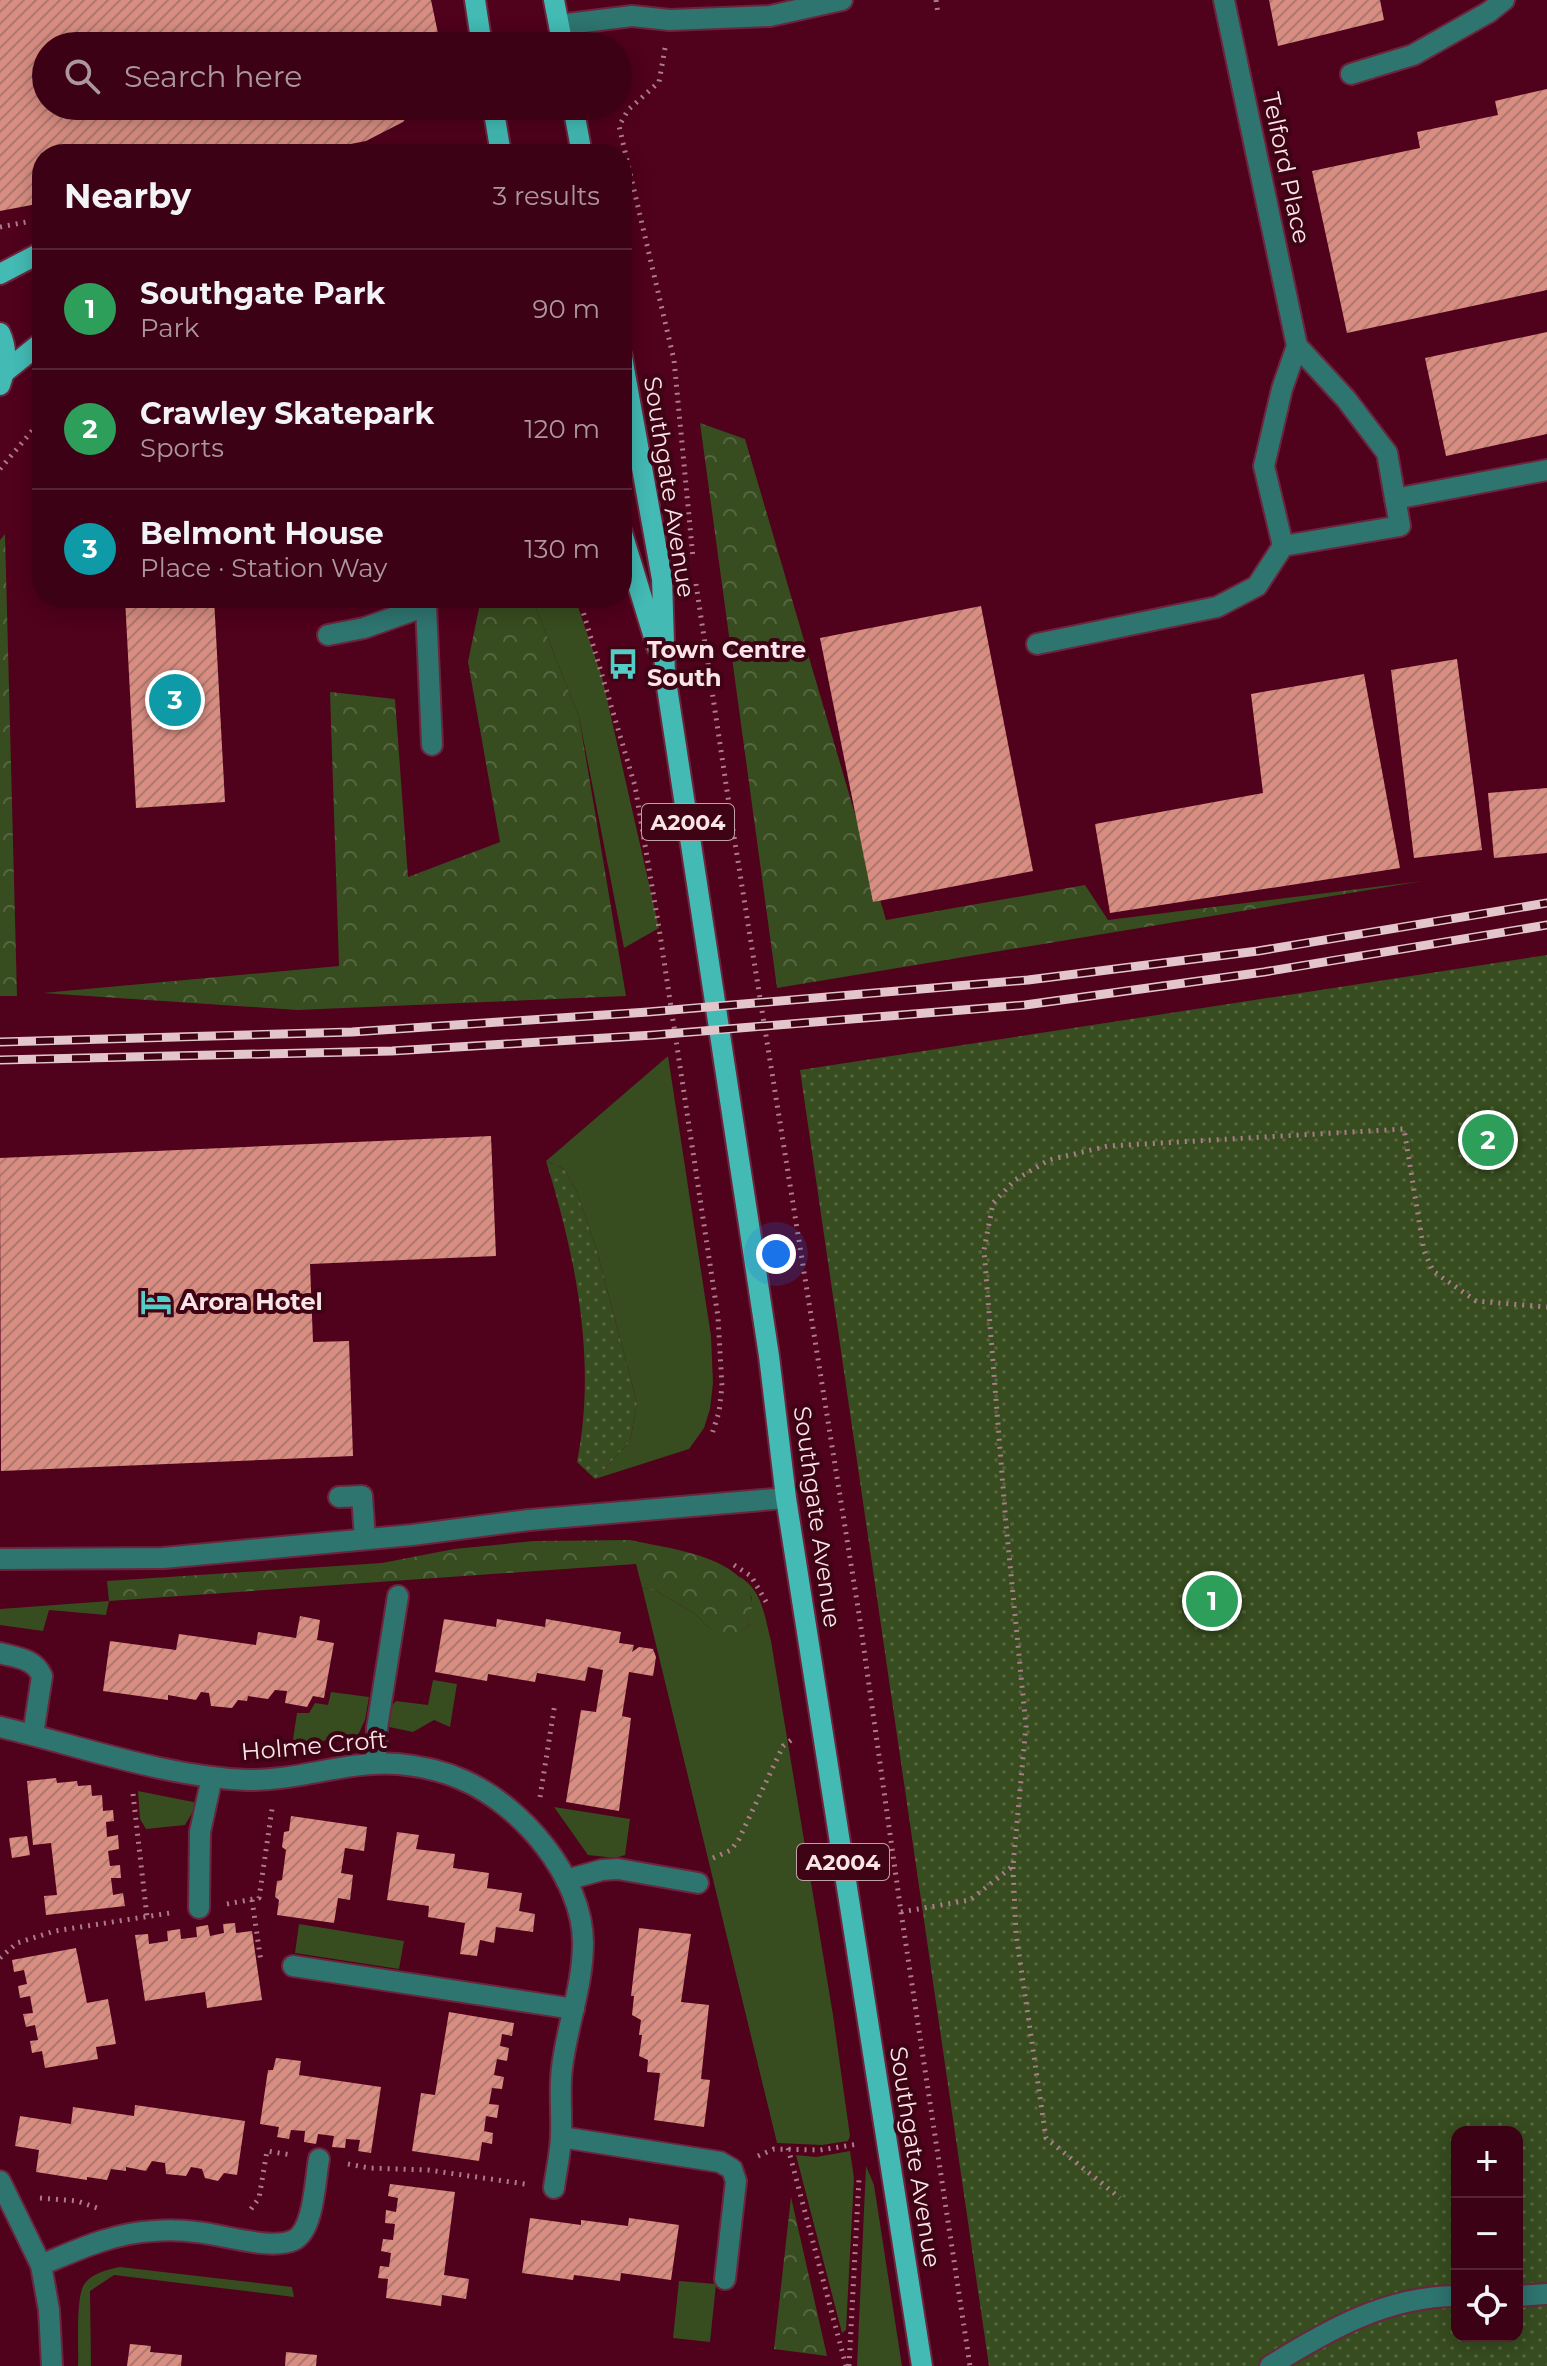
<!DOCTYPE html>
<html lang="en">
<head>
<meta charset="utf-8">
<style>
  body { margin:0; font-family:Montserrat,sans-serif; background:#471022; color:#f1f3f6 }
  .controls { position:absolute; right:24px; bottom:24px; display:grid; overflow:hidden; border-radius:16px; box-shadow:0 4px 20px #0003 }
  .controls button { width:72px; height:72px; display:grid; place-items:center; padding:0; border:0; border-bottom:2px solid #552334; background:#3c0115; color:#f1f3f6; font:40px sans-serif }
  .you { position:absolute; left:776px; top:1254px; width:28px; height:28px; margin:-20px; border:6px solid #fff; border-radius:50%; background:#1a73e8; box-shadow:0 0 0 12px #1a73e833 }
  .badge { display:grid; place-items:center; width:52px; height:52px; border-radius:50%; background:#db2777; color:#fff; font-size:26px; font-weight:700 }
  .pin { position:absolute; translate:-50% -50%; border:4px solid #fff; box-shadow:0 2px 8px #0006 }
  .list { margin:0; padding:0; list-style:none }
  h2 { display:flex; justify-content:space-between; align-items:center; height:104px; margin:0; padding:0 32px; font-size:34px }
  h2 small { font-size:26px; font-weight:400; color:#ac97a0 }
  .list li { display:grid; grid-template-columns:52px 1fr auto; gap:24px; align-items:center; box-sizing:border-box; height:120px; padding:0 32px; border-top:2px solid #552334 }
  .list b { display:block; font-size:30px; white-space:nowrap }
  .list p { margin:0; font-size:26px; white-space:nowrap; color:#ac97a0 }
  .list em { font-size:26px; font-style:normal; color:#ac97a0 }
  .icon { flex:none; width:44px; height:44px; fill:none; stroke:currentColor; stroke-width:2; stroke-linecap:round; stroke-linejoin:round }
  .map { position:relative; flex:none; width:1547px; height:2366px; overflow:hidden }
  .search { position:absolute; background:#3c0115; box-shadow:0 4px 20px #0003; left:32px; top:32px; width:600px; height:88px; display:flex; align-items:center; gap:20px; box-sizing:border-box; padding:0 28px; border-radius:44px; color:#ac97a0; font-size:30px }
  .panel { position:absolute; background:#3c0115; box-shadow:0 4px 20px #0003; left:32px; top:144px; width:600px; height:464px; border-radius:32px }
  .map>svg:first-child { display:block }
  .grass { fill:#374c1f }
  .forest { fill:url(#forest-crowns) }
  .park { fill:url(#park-dots); fill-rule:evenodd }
  .building { fill:url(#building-hatch) }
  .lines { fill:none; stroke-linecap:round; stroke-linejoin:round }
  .lane-casing { stroke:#6b253c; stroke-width:24 }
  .street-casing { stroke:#6b253c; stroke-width:24 }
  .primary-casing { stroke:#6b253c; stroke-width:24 }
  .path { stroke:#ab7c8a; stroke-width:5; stroke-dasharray:2 6; stroke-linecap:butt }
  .lane { stroke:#2e746f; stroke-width:20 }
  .street { stroke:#2e746f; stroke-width:20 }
  .primary { stroke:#43bab4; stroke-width:20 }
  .rail-casing { stroke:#e2c6cb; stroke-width:9 }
  .rail { stroke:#3e0415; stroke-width:6; stroke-dasharray:18; stroke-linecap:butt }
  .labels { text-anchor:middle; stroke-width:8; stroke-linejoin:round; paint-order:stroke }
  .shield { fill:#3e0415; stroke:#c1a2a8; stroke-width:2 }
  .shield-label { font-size:22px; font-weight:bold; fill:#f9e5e7 }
  .street-label { font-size:24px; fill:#f9e5e7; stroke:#3e0415 }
  .poi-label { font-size:24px; font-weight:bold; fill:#f9e5e7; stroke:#3e0415; text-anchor:start }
</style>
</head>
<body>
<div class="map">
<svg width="1547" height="2366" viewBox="0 0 1547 2366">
  <defs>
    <pattern id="forest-crowns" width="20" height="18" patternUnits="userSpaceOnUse" patternTransform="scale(2)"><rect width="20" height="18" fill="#374c1f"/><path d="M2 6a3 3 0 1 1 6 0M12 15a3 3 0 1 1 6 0" fill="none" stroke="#556640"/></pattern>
    <pattern id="park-dots" width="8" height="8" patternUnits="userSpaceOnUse" patternTransform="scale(2)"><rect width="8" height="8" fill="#374c1f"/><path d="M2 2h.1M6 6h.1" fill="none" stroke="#556640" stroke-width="1.8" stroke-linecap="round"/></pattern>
    <pattern id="building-hatch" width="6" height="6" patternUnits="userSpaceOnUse" patternTransform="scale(2)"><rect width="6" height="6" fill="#d98d81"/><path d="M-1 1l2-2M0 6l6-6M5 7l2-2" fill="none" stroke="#ae776f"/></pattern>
  </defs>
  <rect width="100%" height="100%" fill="#50011c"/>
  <!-- grass -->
  <g class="grass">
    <path d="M532,598H575L602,677L659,928L624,948L579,717Z"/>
    <path d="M668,1056L711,1336L713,1383L710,1409L704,1428L689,1449L595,1479L630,1441L637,1403L597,1251L576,1190L564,1169L546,1161Z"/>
    <path d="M739,1576C763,1591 764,1615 771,1641L833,2015L850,2136L848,2141L822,2145L777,2143L642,1587L658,1592L694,1613L709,1628L728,1636L748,1628L752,1598Z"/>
    <path d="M109,1601L106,1615L49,1610L43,1631L0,1625V1609Z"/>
    <path d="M433,1680L457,1684L450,1727L434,1720L413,1732L389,1727C387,1717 389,1708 396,1701L428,1705Z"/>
    <path d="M331,1692L369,1697L365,1720L358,1735L292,1746L297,1713H309L315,1703L328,1705Z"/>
    <path d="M138,1791L198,1803L185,1825L146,1829L140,1819Z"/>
    <path d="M554,1807L630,1819L625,1855L615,1858L588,1855Z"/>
    <path d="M299,1924L404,1941L399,1969L295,1953Z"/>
    <path d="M850,2151L854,2178L846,2330L842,2333L796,2155L816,2157Z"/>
    <path d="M866,2166L874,2185L902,2366H857Z"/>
    <path d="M120,2267L292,2287L294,2297L114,2275L90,2291L91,2366H78C79,2348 75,2295 85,2283C93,2273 109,2269 120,2267Z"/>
    <path d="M679,2281L716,2284L710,2342L673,2338Z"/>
  </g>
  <!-- forest -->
  <g class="forest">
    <path d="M700,423L745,439L886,920L1085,885L1108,920L1423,881L777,988Z"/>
    <path d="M5,534L17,996H0V540Z"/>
    <path d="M481,598H532L579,717L626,996L297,1010L43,993L339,966L330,692L395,699L408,877L500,842L468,662Z"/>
    <path d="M630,1540C664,1548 741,1555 751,1597C754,1605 749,1619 748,1628L728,1637L709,1628L694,1613L658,1592L642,1587L636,1564L109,1601L107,1581L382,1563L454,1549L534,1541Z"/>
    <path d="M791,2197L827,2356L774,2349Z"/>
  </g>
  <!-- park -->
  <g class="park">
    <path d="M1547,955V2366H989L800,1070ZM1457,2132H1517V2336H1457Z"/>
    <path d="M546,1161L564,1169L576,1190L597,1251L637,1403L630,1441L595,1479L577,1462C597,1361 576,1258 546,1161Z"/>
  </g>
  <!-- building -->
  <g class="building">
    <path d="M0,0H431L440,43L439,46H46V106H415L403,122L366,141L299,154H42V203L0,211Z"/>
    <path d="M1269,0H1380L1384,20L1278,46Z"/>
    <path d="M1547,89V290L1347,333L1312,171L1420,148L1417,132L1498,115L1495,101Z"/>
    <path d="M1547,332V434L1446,456L1425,358Z"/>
    <path d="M125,598H214L225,802L136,808Z"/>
    <path d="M981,606L1033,871L873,902L820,638Z"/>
    <path d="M1457,659L1482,850L1414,858L1391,670Z"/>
    <path d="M1364,674L1400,868L1110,913L1095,824L1263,793L1251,694Z"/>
    <path d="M1547,788V853L1494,858L1488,793Z"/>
    <path d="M491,1136L496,1256L310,1264L313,1342L349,1341L353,1456L1,1471L0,1158Z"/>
    <path d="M300,1616L320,1620L317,1640L334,1643L324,1698L313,1696L307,1707L285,1703L287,1691L275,1690L268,1699L248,1696L247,1701L238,1700L232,1708L211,1706L209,1693L201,1692L196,1700L168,1695V1700L103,1691L110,1641L176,1650L179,1634L256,1645L258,1632L296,1638Z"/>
    <path d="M444,1619L496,1627L497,1619L545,1627L546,1619L621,1632L619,1643L634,1645L632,1652L639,1647L653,1649L656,1657L653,1676L629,1672L622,1716L631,1718L619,1811L566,1802L581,1710L596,1712L603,1670L588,1667L585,1681L537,1673L535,1682L488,1674L487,1681L435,1672Z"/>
    <path d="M56,1778L57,1783L77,1781L78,1786L91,1785L92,1796L102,1795L103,1811L113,1810L114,1821L106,1822L107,1837L118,1835L119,1849L108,1851L110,1866L120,1865L121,1878H111L113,1895L123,1893L125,1906L46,1915L44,1896L57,1895L51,1843L33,1845L27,1781Z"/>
    <path d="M291,1816L367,1827L364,1851L345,1848L341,1873L353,1875L350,1900L338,1898L334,1923L277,1915L279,1900L275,1897L277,1881L282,1880L286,1850L282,1847L284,1832L289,1831Z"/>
    <path d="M397,1832L419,1835L416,1849L455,1854L453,1868L489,1873L487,1888L522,1893L519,1911L535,1914L533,1932L496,1927L494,1943L480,1940L477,1956L460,1954L465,1923L428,1917L429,1906L387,1900Z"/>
    <path d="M27,1836L30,1855L12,1858L9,1838Z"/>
    <path d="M235,1923L236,1933L252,1931L262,2000L207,2008L205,1992L145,2001L135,1935L148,1934L149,1944L168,1941L167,1931L180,1929L181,1939L197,1937L196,1927L208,1925L210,1936L224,1933L223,1924Z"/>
    <path d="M639,1928L691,1934L681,2002L709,2005L701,2079L710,2080L704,2127L654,2120L660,2073L647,2072L648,2060L639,2056L642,2035H639L641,2020L632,2015L634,1996H631Z"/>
    <path d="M76,1948L87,2003L108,1999L116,2044L96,2047L98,2059L45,2068L42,2051L32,2053L30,2041L38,2040L35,2025L26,2027L23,2014L33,2013L30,1996L20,1998L18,1986L27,1984L24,1970L14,1972L12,1960Z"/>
    <path d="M449,2012L514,2023L512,2036L502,2034L500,2046L509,2048L507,2061L497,2059L494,2075L504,2077L502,2089L492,2088L489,2104L499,2105L497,2118L486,2116L484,2131L493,2133L492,2144L482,2142L479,2161L412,2151L421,2093L435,2095Z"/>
    <path d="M276,2058L301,2061L299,2075L381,2087L371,2153L358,2151L360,2140L346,2139L345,2148L332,2147L334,2136L318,2134L316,2144L304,2142L305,2131L291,2130L289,2139L277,2137L279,2127L260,2124L268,2070H273Z"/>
    <path d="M135,2105L245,2121L237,2175L224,2173L218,2181L205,2178L202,2169L191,2167L186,2176L166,2174L165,2163L152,2161L146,2171L126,2167V2171L111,2169L107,2180L87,2177V2180L36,2172L39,2150L15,2146L20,2116L71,2124L73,2107L134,2116Z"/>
    <path d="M390,2184L455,2192L444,2275L469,2279L466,2299L442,2295L441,2306L386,2298L388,2279L378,2278L380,2266L389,2267L391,2253L381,2251L383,2239L393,2240L395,2224L385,2223L386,2210L396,2212L398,2198L388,2196Z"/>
    <path d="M530,2218L581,2225V2220L628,2226L629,2218L679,2225L671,2280L621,2273L620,2281L574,2275L573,2280L522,2273Z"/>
    <path d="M130,2344L151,2346L150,2352L182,2355L181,2366H127Z"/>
    <path d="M286,2352L317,2355L316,2366H285Z"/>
  </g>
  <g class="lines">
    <defs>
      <g id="lane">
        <path d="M1351,74L1413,55L1489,12"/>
        <path d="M1395,499L1547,470"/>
        <path d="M426,606L432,745"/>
        <path d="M328,635L364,628L426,606V598"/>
        <path d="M1037,644L1217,607L1257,586L1283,546"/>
        <path d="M339,1497L362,1496L365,1539"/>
        <path d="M0,1559L163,1558L412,1535L529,1520L786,1498"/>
        <path d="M0,1653C17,1658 34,1658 42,1676L33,1735"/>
        <path d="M376,1763L377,1728L398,1596"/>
        <path d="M566,1880L602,1870L618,1869L698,1883"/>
        <path d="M199,1908L200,1832L212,1777"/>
        <path d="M561,2137L720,2162L732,2169L736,2181L725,2279"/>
        <path d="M1517,2296L1547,2294"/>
        <path d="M1270,2366C1328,2330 1387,2296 1457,2296"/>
      </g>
      <g id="street">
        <path d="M1224,0L1297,346L1346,399L1387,453L1400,526L1283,546L1264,466L1282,389L1297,346"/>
        <path d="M1489,12L1504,0"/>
        <path d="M559,25L632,16L670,20L770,16L842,0"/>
        <path d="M0,1727C80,1746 166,1777 248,1780C299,1781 348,1760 398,1764C420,1766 443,1771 463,1780C521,1805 583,1877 583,1943C583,1986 567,2025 562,2068C559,2090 562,2112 561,2134C561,2152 556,2171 554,2188"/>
        <path d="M293,1966L574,2009"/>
        <path d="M0,2181L41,2265L49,2310L52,2366"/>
        <path d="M41,2265C77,2250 113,2233 153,2231C167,2230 182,2230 196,2232C221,2234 271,2251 294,2240C314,2230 315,2180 319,2159"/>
      </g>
      <g id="primary">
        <path d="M475,0L482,46"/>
        <path d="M554,0L563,46"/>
        <path d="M493,106L501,154"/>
        <path d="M573,106L582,154"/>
        <path d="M0,274L42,252"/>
        <path d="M0,333C8,349 6,369 0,385"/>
        <path d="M622,357L662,579L665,674L769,1356L786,1498L922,2366"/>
        <path d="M6,371L42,342"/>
        <path d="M622,533L657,647"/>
      </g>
    </defs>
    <!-- lane casing -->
    <use href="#lane" class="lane-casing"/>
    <!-- street casing -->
    <use href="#street" class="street-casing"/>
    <!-- primary casing -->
    <use href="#primary" class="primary-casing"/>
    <!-- path -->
    <g class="path">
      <path d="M936,0L938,14"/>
      <path d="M665,48L659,82L628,110L619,126L674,360L693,558"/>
      <path d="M367,154L371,153"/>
      <path d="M0,227L26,222"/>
      <path d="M0,469L42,419"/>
      <path d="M696,584L732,824L859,1614L901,1912L970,2366"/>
      <path d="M579,598L635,786L659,928L718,1317L722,1386L719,1412L712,1434"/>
      <path d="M734,1565L751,1576L768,1605"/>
      <path d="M133,1794L147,1917"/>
      <path d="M540,1797L555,1703"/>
      <path d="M713,1858L731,1850L739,1839L783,1746L794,1738"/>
      <path d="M1013,1867L1016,1934L1046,2138L1120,2198"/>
      <path d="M252,1900L261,1962"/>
      <path d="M227,1904L259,1898L272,1809"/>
      <path d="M901,1912L970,1900L1013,1866L1026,1726L1006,1524L984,1250L993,1203L1015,1180L1049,1160L1108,1146L1404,1129L1424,1251L1433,1271L1476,1301L1547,1307"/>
      <path d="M0,1958L17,1943L55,1931L170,1913"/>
      <path d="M788,2148L846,2366"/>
      <path d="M758,2156L774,2149L820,2150L858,2144"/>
      <path d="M348,2164L369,2168L428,2170L525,2184"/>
      <path d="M40,2198L77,2201L100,2209"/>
      <path d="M251,2209L259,2198L267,2151L291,2155"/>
      <path d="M849,2366L859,2179"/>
    </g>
    <!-- lane -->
    <use href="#lane" class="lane"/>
    <!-- street -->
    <use href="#street" class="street"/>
    <!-- primary -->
    <use href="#primary" class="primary"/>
    <defs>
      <g id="rail">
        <path d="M0,1042L352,1032L648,1012L1028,980L1258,951L1547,903"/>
        <path d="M0,1060L392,1051L654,1035L1025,1005L1264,972L1547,925"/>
      </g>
    </defs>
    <!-- rail casing -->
    <use href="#rail" class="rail-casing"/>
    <!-- rail -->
    <use href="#rail" class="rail"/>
  </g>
  <!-- icons -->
  <defs>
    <symbol id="bus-bare" viewBox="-9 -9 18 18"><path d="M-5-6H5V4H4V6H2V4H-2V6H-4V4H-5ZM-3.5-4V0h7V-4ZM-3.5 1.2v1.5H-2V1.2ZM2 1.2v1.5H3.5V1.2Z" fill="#54cdc6" stroke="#3e0415" stroke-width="2.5" paint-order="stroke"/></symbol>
    <symbol id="hotel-bare" viewBox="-9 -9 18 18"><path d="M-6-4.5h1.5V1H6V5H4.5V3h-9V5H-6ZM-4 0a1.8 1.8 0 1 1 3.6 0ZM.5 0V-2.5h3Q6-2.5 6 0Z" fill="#54cdc6" stroke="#3e0415" stroke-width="2.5" paint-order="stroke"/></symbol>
  </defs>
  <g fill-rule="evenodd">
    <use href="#bus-bare" x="601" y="642" width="44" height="44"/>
    <use href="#hotel-bare" x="134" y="1280" width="44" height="44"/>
  </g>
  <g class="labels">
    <!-- shield labels -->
    <g class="shield">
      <rect x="642" y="804" width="92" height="36" rx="6"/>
      <rect x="797" y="1844" width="92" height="36" rx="6"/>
    </g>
    <g class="shield-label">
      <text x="688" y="830">A2004</text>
      <text x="843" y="1870">A2004</text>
    </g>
    <!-- street labels -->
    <g class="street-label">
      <text transform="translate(1286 168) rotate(78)" y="8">Telford Place</text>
      <text transform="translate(669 487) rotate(81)" y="8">Southgate Avenue</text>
      <text transform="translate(817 1517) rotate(82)" y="8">Southgate Avenue</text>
      <text transform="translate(314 1746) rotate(-5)" y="8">Holme Croft</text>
      <text transform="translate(915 2157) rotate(81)" y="8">Southgate Avenue</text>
    </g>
    <!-- poi labels -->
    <g class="poi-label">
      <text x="647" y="658">Town Centre<tspan x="647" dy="28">South</tspan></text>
      <text x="180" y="1310">Arora Hotel</text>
    </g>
  </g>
</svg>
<div class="controls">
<button>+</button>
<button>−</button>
<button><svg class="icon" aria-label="locate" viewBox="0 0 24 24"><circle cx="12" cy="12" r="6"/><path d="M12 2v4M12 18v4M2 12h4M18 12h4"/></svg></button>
</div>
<div class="you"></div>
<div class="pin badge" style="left:1212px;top:1601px;background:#2e9e5b">1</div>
<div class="pin badge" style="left:1488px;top:1140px;background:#2e9e5b">2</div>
<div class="pin badge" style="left:175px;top:700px;background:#0f9aa8">3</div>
<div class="search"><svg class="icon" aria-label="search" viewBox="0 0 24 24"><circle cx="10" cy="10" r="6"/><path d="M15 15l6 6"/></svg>Search here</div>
<section class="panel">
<h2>Nearby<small>3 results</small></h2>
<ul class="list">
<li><span class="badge" style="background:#2e9e5b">1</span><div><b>Southgate Park</b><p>Park</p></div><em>90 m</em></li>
<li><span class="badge" style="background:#2e9e5b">2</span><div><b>Crawley Skatepark</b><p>Sports</p></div><em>120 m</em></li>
<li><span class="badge" style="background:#0f9aa8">3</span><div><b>Belmont House</b><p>Place · Station Way</p></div><em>130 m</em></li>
</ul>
</section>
</div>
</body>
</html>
